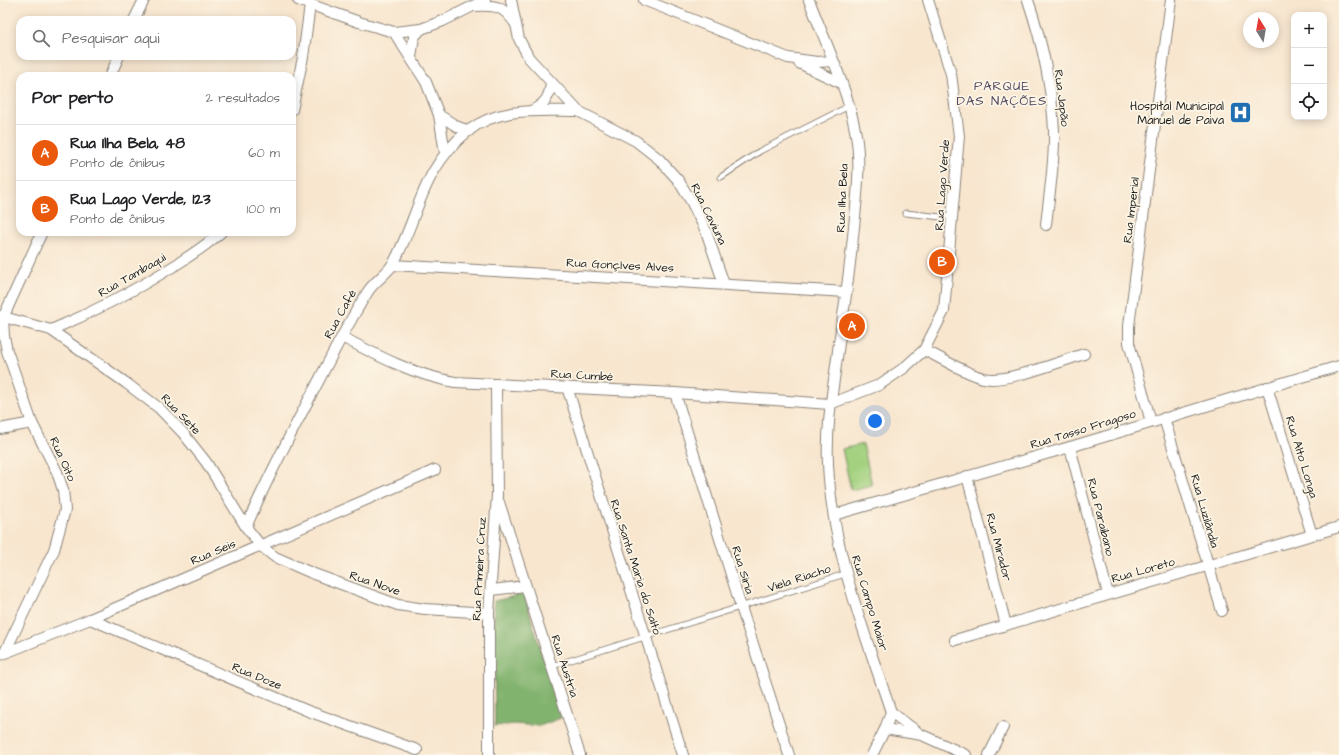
<!DOCTYPE html>
<html lang="pt">
<head>
<meta charset="utf-8">
<style>
  body { margin:0; font-family:"Architects Daughter",sans-serif; background:#f2f2f2; color:#202124 }
  .controls { position:absolute; right:12px; top:12px; display:grid; overflow:hidden; border-radius:8px; box-shadow:0 2px 10px #0003 }
  .controls button { width:36px; height:36px; display:grid; place-items:center; padding:0; border:0; border-bottom:1px solid #e0e0e0; background:#fff; color:#202124; font:20px sans-serif }
  .compass { position:absolute; left:1243px; top:12px; width:36px; height:36px; border-radius:50%; background:#fff; box-shadow:0 2px 10px #0003; rotate:349deg }
  .you { position:absolute; left:875px; top:421px; width:14px; height:14px; margin:-10px; border:3px solid #fff; border-radius:50%; background:#1a73e8; box-shadow:0 0 0 6px #1a73e833 }
  .badge { display:grid; place-items:center; width:26px; height:26px; border-radius:50%; background:#ea580c; color:#fff; font-size:13px; font-weight:700 }
  .pin { position:absolute; translate:-50% -50%; border:2px solid #fff; box-shadow:0 1px 4px #0006 }
  .list { margin:0; padding:0; list-style:none }
  h2 { display:flex; justify-content:space-between; align-items:center; height:52px; margin:0; padding:0 16px; font-size:17px }
  h2 small { font-size:13px; font-weight:400; color:#757577 }
  .list li { display:grid; grid-template-columns:26px 1fr auto; gap:12px; align-items:center; box-sizing:border-box; height:56px; padding:0 16px; border-top:1px solid #e0e0e0 }
  .list b { display:block; font-size:15px; white-space:nowrap }
  .list p { margin:0; font-size:13px; white-space:nowrap; color:#757577 }
  .list em { font-size:13px; font-style:normal; color:#757577 }
  .icon { flex:none; width:22px; height:22px; fill:none; stroke:currentColor; stroke-width:2; stroke-linecap:round; stroke-linejoin:round }
  .map { position:relative; flex:none; width:1339px; height:755px; overflow:hidden }
  .search { position:absolute; background:#fff; box-shadow:0 2px 10px #0003; left:16px; top:16px; width:280px; height:44px; display:flex; align-items:center; gap:10px; box-sizing:border-box; padding:0 14px; border-radius:12px; color:#757577; font-size:15px }
  .panel { position:absolute; background:#fff; box-shadow:0 2px 10px #0003; left:16px; top:72px; width:280px; height:164px; border-radius:12px }
  .map>svg:first-child { display:block }
  .green { fill:#a3d17f; stroke:#60764e }
  .forest { fill:#82b36e; stroke:#4f6845 }
  .lines { fill:none; stroke-linecap:round; stroke-linejoin:round }
  .lane-casing { stroke:#8a8176; stroke-width:7 }
  .street-casing { stroke:#8a8176; stroke-width:12 }
  .lane { stroke:#fff; stroke-width:5 }
  .street { stroke:#fff; stroke-width:10 }
  .labels { text-anchor:middle; stroke-width:3.5; stroke-linejoin:round; paint-order:stroke }
  .street-label { font-size:12px; fill:#1c1c1c; stroke:#fcf5e5 }
  .poi-label { font-size:12px; fill:#1c1c1c; stroke:#fcf5e5; text-anchor:end }
  .neighbourhood-label { font-size:13px; letter-spacing:1px; fill:#524962; stroke:#fcf5e5 }
</style>
</head>
<body>
<div class="map">
<svg width="1339" height="755" viewBox="0 0 1339 755">
  <rect width="100%" height="100%" fill="#fcf5e5"/>
  <filter id="ink" filterUnits="userSpaceOnUse"><feTurbulence type="fractalNoise" baseFrequency=".025" numOctaves="2"/><feDisplacementMap in="SourceGraphic" scale="8" xChannelSelector="R" yChannelSelector="G"/><feConvolveMatrix kernelMatrix="1 2 1 2 8 2 1 2 1" color-interpolation-filters="sRGB"/></filter>
  <filter id="wash" filterUnits="userSpaceOnUse"><feTurbulence type="fractalNoise" baseFrequency=".012" numOctaves="4" result="noise"/><feDisplacementMap in="SourceGraphic" scale="16" xChannelSelector="R" yChannelSelector="G"/><feGaussianBlur stdDeviation="0.9" result="paint"/><feColorMatrix in="noise" values="0 0 0 0 0 0 0 0 0 0 0 0 0 0 0 0 0 1.4 0 .05"/><feComposite in="paint" operator="in"/></filter>
  <g filter="url(#wash)">
    <rect width="100%" height="100%" fill="#f8e6cf"/>
    <!-- green -->
    <path class="green" d="M863,444L872,485L851,490L842,449Z"/>
    <!-- forest -->
    <path class="forest" d="M524,594L561,718L539,726L515,724L495,726L494,601Z"/>
  </g>
  <g filter="url(#ink)">
    <g class="lines">
      <defs>
        <g id="lane">
          <path d="M721,177L760,151L849,106"/>
          <path d="M906,213L941,217L952,215"/>
          <path d="M552,666L845,574"/>
        </g>
        <g id="street">
          <path d="M298,0L359,22L394,32L421,29L443,21L485,0"/>
          <path d="M511,0L519,39L529,58L578,111L636,141L659,159L678,180L691,201L706,231L724,284"/>
          <path d="M644,0L788,58L817,62L833,61"/>
          <path d="M809,0C826,44 848,89 856,135C861,165 857,197 854,227C850,266 845,304 839,343C834,383 826,423 828,464C832,550 864,631 891,712L885,729L872,755"/>
          <path d="M1028,0C1042,42 1052,87 1054,131C1055,162 1049,195 1046,225"/>
          <path d="M476,6C496,5 503,6 515,23"/>
          <path d="M134,20L144,0"/>
          <path d="M394,32L426,82L439,115L445,153"/>
          <path d="M411,57L414,37L421,29"/>
          <path d="M799,63L841,83"/>
          <path d="M110,76L119,56"/>
          <path d="M292,110L303,57L310,5"/>
          <path d="M533,110C546,103 550,96 551,82"/>
          <path d="M439,115L458,127L469,131"/>
          <path d="M392,265L847,292"/>
          <path d="M0,316L51,330L126,383L159,408L183,433L206,462L246,527L261,546L275,557L314,574L398,605L425,609L489,613"/>
          <path d="M51,330C94,312 134,291 174,266C190,256 206,246 221,232"/>
          <path d="M342,337C378,356 414,375 455,382L675,393L830,404L879,385L904,368L924,350L944,311L959,136L951,74L928,0"/>
          <path d="M924,350C943,359 963,372 983,378C1005,384 1061,361 1084,354"/>
          <path d="M567,387L683,755"/>
          <path d="M1267,387L1312,535"/>
          <path d="M675,393L741,607L789,755"/>
          <path d="M1164,418L1222,611"/>
          <path d="M1151,422L1129,343V326L1171,0"/>
          <path d="M0,429L32,423"/>
          <path d="M1070,447L1108,594"/>
          <path d="M967,476L1006,625"/>
          <path d="M499,502L580,755"/>
          <path d="M834,515L1070,447L1339,366"/>
          <path d="M246,527C267,479 291,433 316,386C332,355 348,323 367,293C373,282 386,275 393,264C420,215 420,170 468,131C500,106 541,111 578,111"/>
          <path d="M492,590L525,586"/>
          <path d="M90,619L308,711L417,750"/>
          <path d="M955,640L1339,527"/>
          <path d="M5,652L54,550L65,510L63,490L57,472L32,423L7,351L4,336L3,318L42,232"/>
          <path d="M0,655L90,619L435,470"/>
          <path d="M891,712L920,734"/>
          <path d="M885,729L922,735L966,755"/>
          <path d="M489,755V613L497,495L496,384"/>
          <path d="M989,755L1003,727"/>
        </g>
      </defs>
      <!-- lane casing -->
      <use href="#lane" class="lane-casing"/>
      <!-- street casing -->
      <use href="#street" class="street-casing"/>
      <!-- lane -->
      <use href="#lane" class="lane"/>
      <!-- street -->
      <use href="#street" class="street"/>
    </g>
  </g>
  <!-- icons -->
  <defs>
    <symbol id="hospital-square" viewBox="-11 -11 22 22"><rect x="-9" y="-9" width="18" height="18" rx="4" fill="#1f6fb2" stroke="#fcf5e5"/><path d="M-5-5h3v3.5h4V-5h3V5h-3V1.5h-4V5h-3Z" fill="#fff"/></symbol>
  </defs>
  <g fill-rule="evenodd">
    <use href="#hospital-square" x="1228" y="100" width="25" height="25"/>
  </g>
  <g class="labels">
    <!-- street labels -->
    <g class="street-label">
      <text transform="translate(1062 98) rotate(83)" y="4">Rua Japão</text>
      <text transform="translate(942 185) rotate(-86)" y="4">Rua Lago Verde</text>
      <text transform="translate(842 198) rotate(-87)" y="4">Rua Ilha Bela</text>
      <text transform="translate(1131 210) rotate(-83)" y="4">Rua Imperial</text>
      <text transform="translate(709 214) rotate(64)" y="4">Rua Caviuna</text>
      <text transform="translate(620 265) rotate(3)" y="4">Rua Gonçlves Alves</text>
      <text transform="translate(132 275) rotate(-30)" y="4">Rua Tambaqui</text>
      <text transform="translate(340 314) rotate(-61)" y="4">Rua Café</text>
      <text transform="translate(582 375) rotate(3)" y="4">Rua Cumbé</text>
      <text transform="translate(181 414) rotate(46)" y="4">Rua Sete</text>
      <text transform="translate(1083 429) rotate(-17)" y="4">Rua Tasso Fragoso</text>
      <text transform="translate(1302 457) rotate(73)" y="4">Rua Alto Longa</text>
      <text transform="translate(63 459) rotate(66)" y="4">Rua Oito</text>
      <text transform="translate(1205 511) rotate(74)" y="4">Rua Luzilândia</text>
      <text transform="translate(1101 517) rotate(76)" y="4">Rua Paraibano</text>
      <text transform="translate(999 547) rotate(75)" y="4">Rua Mirador</text>
      <text transform="translate(213 552) rotate(-23)" y="4">Rua Seis</text>
      <text transform="translate(636 567) rotate(72)" y="4">Rua Santa Maria do Salto</text>
      <text transform="translate(479 569) rotate(-87)" y="4">Rua Primeira Cruz</text>
      <text transform="translate(743 570) rotate(73)" y="4">Rua Siria</text>
      <text transform="translate(1143 570) rotate(-16)" y="4">Rua Loreto</text>
      <text transform="translate(799 578) rotate(-18)" y="4">Viela Riacho</text>
      <text transform="translate(375 583) rotate(19)" y="4">Rua Nove</text>
      <text transform="translate(870 603) rotate(73)" y="4">Rua Campo Maior</text>
      <text transform="translate(565 666) rotate(72)" y="4">Rua Austria</text>
      <text transform="translate(257 676) rotate(22)" y="4">Rua Doze</text>
    </g>
    <!-- poi labels -->
    <g class="poi-label">
      <text x="1224" y="110">Hospital Municipal<tspan x="1224" dy="14">Manuel de Paiva</tspan></text>
    </g>
    <!-- neighbourhood labels -->
    <g class="neighbourhood-label">
      <text x="1002" y="90">PARQUE<tspan x="1002" dy="15">DAS NAÇÕES</tspan></text>
    </g>
  </g>
</svg>
<div class="controls">
<button>+</button>
<button>−</button>
<button><svg class="icon" aria-label="locate" viewBox="0 0 24 24"><circle cx="12" cy="12" r="6"/><path d="M12 2v4M12 18v4M2 12h4M18 12h4"/></svg></button>
</div>
<svg class="compass" viewBox="-18 -18 36 36"><path d="M0-13l5 13h-10z" fill="#e53935"/><path d="M0 13l5-13h-10z" fill="#757577"/></svg>
<div class="you"></div>
<div class="pin badge" style="left:852px;top:326px">A</div>
<div class="pin badge" style="left:942px;top:262px">B</div>
<div class="search"><svg class="icon" aria-label="search" viewBox="0 0 24 24"><circle cx="10" cy="10" r="6"/><path d="M15 15l6 6"/></svg>Pesquisar aqui</div>
<section class="panel">
<h2>Por perto<small>2 resultados</small></h2>
<ul class="list">
<li><span class="badge">A</span><div><b>Rua Ilha Bela, 48</b><p>Ponto de ônibus</p></div><em>60 m</em></li>
<li><span class="badge">B</span><div><b>Rua Lago Verde, 123</b><p>Ponto de ônibus</p></div><em>100 m</em></li>
</ul>
</section>
</div>
</body>
</html>
